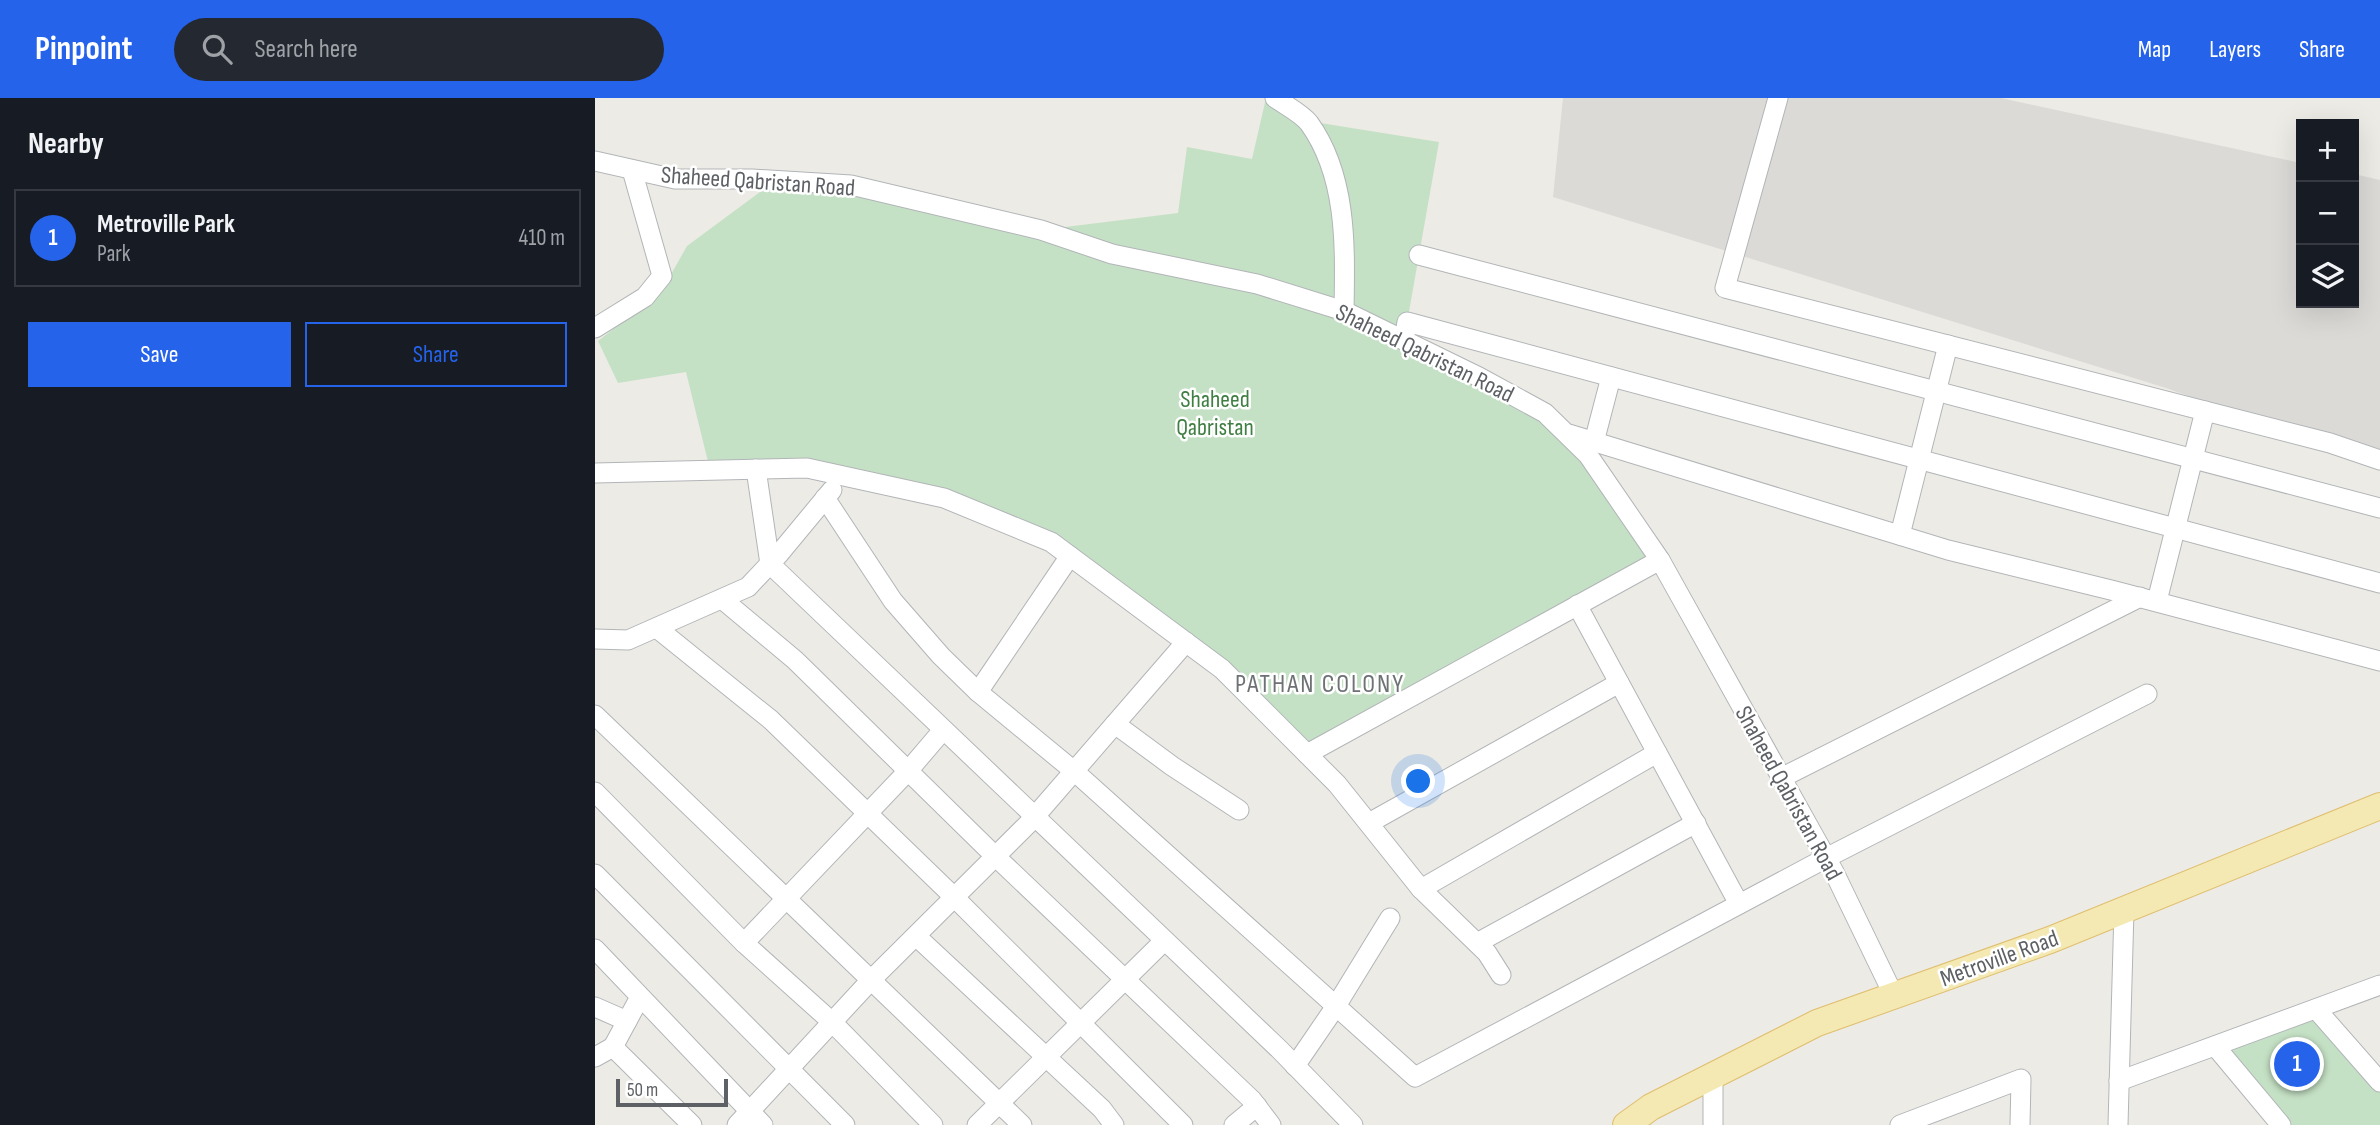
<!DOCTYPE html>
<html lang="en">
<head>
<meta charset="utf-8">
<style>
  body { margin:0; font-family:"Sofia Sans Condensed",sans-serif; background:#242831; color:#f1f3f6 }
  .controls { position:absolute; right:21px; top:21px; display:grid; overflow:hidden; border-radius:0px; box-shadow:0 7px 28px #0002 }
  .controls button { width:63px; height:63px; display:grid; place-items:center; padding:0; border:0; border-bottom:2px solid #363941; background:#171b24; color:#f1f3f6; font:35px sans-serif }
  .scale { position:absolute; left:21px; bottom:18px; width:112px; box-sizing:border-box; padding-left:7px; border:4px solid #5d6064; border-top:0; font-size:19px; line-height:24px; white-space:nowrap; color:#5d6064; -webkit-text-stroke:5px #fff; paint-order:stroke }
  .you { position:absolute; left:824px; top:684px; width:24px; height:24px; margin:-18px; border:5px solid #fff; border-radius:50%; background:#1a73e8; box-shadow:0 0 0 10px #1a73e833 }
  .badge { display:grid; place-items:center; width:46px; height:46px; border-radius:50%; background:#2563eb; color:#fff; font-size:23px; font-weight:700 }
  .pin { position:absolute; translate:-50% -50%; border:4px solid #fff; box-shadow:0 2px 7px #0006 }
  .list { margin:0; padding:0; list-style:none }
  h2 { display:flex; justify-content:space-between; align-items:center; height:91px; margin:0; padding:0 28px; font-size:30px }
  h2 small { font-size:23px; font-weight:400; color:#9ea1a6 }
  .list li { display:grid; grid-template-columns:46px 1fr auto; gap:21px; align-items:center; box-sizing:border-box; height:98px; margin:0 14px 14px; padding:0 14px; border:2px solid #363941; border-radius:0px }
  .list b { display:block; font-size:26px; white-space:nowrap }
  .list p { margin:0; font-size:23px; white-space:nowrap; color:#9ea1a6 }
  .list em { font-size:23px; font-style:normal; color:#9ea1a6 }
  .actions { display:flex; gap:14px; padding:21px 28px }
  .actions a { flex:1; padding:16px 0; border:2px solid #2563eb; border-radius:0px; text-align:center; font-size:24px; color:#2563eb }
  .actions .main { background:#2563eb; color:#fff }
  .icon { flex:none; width:38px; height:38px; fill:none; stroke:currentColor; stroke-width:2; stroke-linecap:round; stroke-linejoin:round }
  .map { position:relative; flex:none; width:1785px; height:1027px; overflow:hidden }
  header { display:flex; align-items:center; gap:42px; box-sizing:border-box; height:98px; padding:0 35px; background:#2563eb; color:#fff }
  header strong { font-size:33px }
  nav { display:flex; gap:38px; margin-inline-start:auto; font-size:24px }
  .search { width:490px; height:63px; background:#242831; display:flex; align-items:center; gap:18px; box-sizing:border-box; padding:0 24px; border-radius:38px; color:#9ea1a6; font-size:26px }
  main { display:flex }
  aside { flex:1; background:#171b24 }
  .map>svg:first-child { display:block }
  .industrial { fill:#dcdad7 }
  .green { fill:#c5e1c5 }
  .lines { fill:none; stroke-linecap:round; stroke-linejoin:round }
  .minor-casing { stroke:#b2b5b8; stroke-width:21 }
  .major-casing { stroke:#dfbe6d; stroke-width:28 }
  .minor { stroke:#fff; stroke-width:19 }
  .major { stroke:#f4e9b3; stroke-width:26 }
  .labels { text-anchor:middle; stroke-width:5; stroke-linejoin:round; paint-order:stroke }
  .street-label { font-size:24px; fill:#5d6064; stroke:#fff }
  .park-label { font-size:24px; fill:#407f43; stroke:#fff }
  .neighbourhood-label { font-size:26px; letter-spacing:2px; fill:#6e7275; stroke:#fff }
</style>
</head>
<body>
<header>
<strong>Pinpoint</strong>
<div class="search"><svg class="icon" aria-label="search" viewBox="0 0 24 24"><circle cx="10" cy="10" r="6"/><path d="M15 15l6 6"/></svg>Search here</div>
<nav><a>Map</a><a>Layers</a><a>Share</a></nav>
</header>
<main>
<aside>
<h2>Nearby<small></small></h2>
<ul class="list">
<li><span class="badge">1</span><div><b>Metroville Park</b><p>Park</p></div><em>410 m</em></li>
</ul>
<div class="actions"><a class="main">Save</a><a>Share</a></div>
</aside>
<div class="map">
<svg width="1785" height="1027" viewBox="0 0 1785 1027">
  <rect width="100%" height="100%" fill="#edebe5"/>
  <!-- industrial -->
  <path class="industrial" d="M968,0H1406L1706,65V205H1759V76L1785,82V367L1571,290L958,99Z"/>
  <!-- green -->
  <g class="green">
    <path d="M671,0L713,23L844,44L809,242L950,315L1062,458L712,656L627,571L456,444L349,400L212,370L115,372L91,274L23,285L3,243L66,194L92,148L181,82L446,132L583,115L592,49L657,61Z"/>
    <path d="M1721,911L1785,984V1027H1686L1620,948Z"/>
  </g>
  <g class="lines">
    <defs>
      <g id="minor">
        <path d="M680,0C690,7 706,15 714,25C753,79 750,151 749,213"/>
        <path d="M1183,0L1130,190L1735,345L1785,362"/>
        <path d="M0,63L80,81H157L256,87L446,132L517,156L662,186L749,213L884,279L950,315L993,357L1065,462L1239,774L1299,898"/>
        <path d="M824,157L1785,410"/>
        <path d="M0,230L50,199L67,178L37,72"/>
        <path d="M809,242L812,224L1785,485"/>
        <path d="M974,336L1353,452L1520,493L1785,563"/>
        <path d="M999,344L1016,279"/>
        <path d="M161,371L175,466L685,952L758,1027"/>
        <path d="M0,375L212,370L349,400L456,444L627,571L742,686L826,791L892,855L906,877"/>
        <path d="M230,400L298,503L346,558L383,594L479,673L820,979L1231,760L1552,596"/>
        <path d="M1305,437L1353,247"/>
        <path d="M127,501L200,562L400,758L657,1002L676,1027"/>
        <path d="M1562,503L1610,313"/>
        <path d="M982,507L1144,806"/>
        <path d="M63,531L176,622L359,799L588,1027"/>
        <path d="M0,541L33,542L153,489L184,456L237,392"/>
        <path d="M383,594L475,458"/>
        <path d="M0,617L427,1027"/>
        <path d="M520,626L577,668L644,712"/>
        <path d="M712,656L1065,462"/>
        <path d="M1186,680L1545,499"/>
        <path d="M0,694L149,845L237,924L338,1027"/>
        <path d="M774,725L1024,585"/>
        <path d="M0,776L250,1027"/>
        <path d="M826,791L1062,655"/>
        <path d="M321,838L507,1011L519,1027"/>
        <path d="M149,845L313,673L348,632"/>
        <path d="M882,845L1101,725"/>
        <path d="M0,851L168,1027"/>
        <path d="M0,909L32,923"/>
        <path d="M1721,911L1785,984"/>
        <path d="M1620,948L1686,1027"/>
        <path d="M18,949L45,899"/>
        <path d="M0,959L18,949L97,1027"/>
        <path d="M700,968L741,908L795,820"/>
        <path d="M1524,983L1785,887"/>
        <path d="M142,1027L276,882L435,724L591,544"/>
        <path d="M382,1027L569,843"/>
        <path d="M639,1027L662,1008"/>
        <path d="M1118,1027V978"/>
        <path d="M1305,1027L1426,981L1425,1027"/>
        <path d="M1523,1027L1529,812"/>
      </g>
      <path id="major" d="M1031,1027L1056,1009L1222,925L1455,842L1785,708"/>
    </defs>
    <!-- minor casing -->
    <use href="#minor" class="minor-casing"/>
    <!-- major casing -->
    <use href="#major" class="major-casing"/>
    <!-- minor -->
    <use href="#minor" class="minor"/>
    <!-- major -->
    <use href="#major" class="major"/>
  </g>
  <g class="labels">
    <!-- street labels -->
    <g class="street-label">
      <text transform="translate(163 83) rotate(4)" y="8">Shaheed Qabristan Road</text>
      <text transform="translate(830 255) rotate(26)" y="8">Shaheed Qabristan Road</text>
      <text transform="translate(1194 695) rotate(61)" y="8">Shaheed Qabristan Road</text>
      <text transform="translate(1404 860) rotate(-20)" y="8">Metroville Road</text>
    </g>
    <!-- park labels -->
    <g class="park-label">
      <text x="620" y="309">Shaheed<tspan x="620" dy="28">Qabristan</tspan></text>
    </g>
    <!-- neighbourhood labels -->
    <g class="neighbourhood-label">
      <text x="725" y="594">PATHAN COLONY</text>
    </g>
  </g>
</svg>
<div class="controls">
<button>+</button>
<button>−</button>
<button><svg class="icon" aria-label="layers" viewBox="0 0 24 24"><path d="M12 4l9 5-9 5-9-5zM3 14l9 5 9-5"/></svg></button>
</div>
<div class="scale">50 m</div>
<div class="you"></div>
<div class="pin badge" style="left:1702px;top:966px">1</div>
</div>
</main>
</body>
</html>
